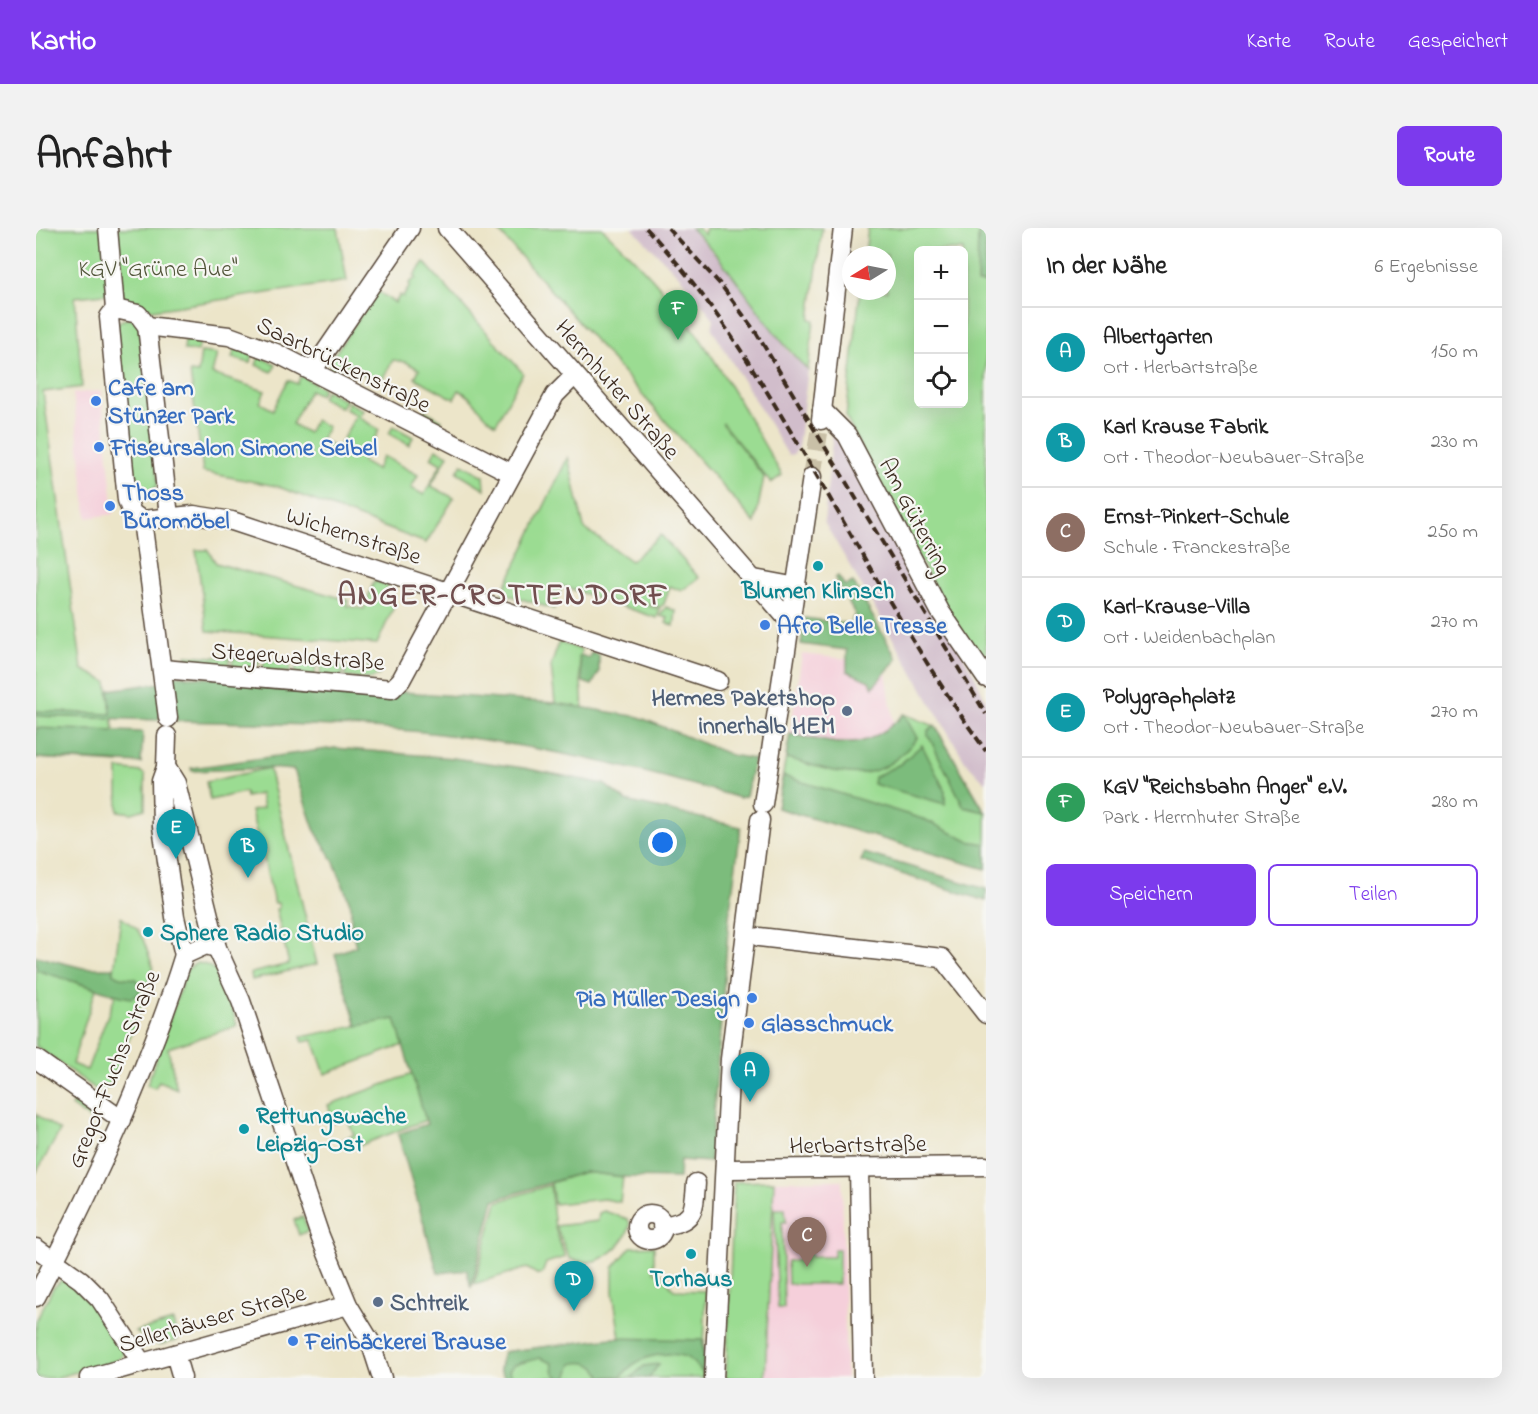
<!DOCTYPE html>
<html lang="de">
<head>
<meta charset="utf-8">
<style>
  body { margin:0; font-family:"Indie Flower",sans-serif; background:#f2f2f2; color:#222 }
  .controls { position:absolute; right:18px; top:18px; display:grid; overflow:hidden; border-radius:9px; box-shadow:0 6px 24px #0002 }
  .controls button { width:54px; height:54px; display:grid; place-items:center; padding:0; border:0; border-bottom:2px solid #e0e0e0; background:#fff; color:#222; font:30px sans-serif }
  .compass { position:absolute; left:806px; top:18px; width:54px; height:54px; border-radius:50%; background:#fff; box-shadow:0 6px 24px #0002; rotate:260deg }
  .you { position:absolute; left:627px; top:615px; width:21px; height:21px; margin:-15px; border:4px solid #fff; border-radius:50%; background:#1a73e8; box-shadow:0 0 0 9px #1a73e833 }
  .badge { display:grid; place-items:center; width:39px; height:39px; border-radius:50%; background:#7c3aed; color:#fff; font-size:20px; font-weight:700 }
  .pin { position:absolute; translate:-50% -50px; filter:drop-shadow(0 2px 3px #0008) }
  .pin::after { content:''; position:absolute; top:32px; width:21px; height:18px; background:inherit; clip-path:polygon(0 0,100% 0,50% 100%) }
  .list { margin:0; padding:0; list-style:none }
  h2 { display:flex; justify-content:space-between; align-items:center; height:78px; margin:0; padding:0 24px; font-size:26px }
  h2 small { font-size:20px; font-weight:400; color:#767676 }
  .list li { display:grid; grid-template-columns:39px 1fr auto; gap:18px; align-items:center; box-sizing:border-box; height:90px; padding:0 24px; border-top:2px solid #e0e0e0 }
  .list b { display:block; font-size:22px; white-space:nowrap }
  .list p { margin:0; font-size:20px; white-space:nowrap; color:#767676 }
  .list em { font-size:20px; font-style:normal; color:#767676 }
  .actions { display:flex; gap:12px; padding:18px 24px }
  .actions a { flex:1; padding:14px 0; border:2px solid #7c3aed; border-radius:9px; text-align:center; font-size:21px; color:#7c3aed }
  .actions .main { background:#7c3aed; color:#fff }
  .icon { flex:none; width:33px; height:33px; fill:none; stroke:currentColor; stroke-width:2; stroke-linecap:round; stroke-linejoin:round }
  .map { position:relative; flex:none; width:950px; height:1150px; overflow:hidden; border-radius:9px }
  header { display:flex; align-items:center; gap:36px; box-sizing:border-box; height:84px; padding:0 30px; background:#7c3aed; color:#fff }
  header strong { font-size:28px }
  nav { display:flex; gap:33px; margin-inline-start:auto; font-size:21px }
  .intro { display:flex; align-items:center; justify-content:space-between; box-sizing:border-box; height:144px; padding:0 36px }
  h1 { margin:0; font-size:42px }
  .button { padding:15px 27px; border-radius:9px; background:#7c3aed; color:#fff; font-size:21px; font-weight:700 }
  main { display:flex; gap:36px; padding:0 36px }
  aside { flex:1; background:#fff; border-radius:9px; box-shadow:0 6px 24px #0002 }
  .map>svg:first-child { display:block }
  .built { fill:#f5cfda }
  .industrial { fill:#d1bdcb }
  .green { fill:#9bdc92; stroke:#6b8358; stroke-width:1.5; fill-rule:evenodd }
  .forest { fill:#7cbc7c; stroke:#5c734d; stroke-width:1.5 }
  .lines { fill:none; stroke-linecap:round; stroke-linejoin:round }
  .minor-tunnel { stroke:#c9c0a7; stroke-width:18; stroke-dasharray:18 9; stroke-linecap:butt }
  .minor-casing { stroke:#564638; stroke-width:21 }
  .minor { stroke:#fff; stroke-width:18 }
  .rail { stroke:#3b2a1e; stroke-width:4; stroke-dasharray:9 4.5; stroke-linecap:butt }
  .shop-dot { fill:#3f7fe0; stroke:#f6f6f2; stroke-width:2 }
  .culture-dot { fill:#0f9aa8; stroke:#f6f6f2; stroke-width:2 }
  .service-dot { fill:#5c6f8a; stroke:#f6f6f2; stroke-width:2 }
  .labels { text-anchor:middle; stroke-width:4.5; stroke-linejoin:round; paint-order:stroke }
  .park-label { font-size:24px; fill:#53563b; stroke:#f6f6f2 }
  .street-label { font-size:24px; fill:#3b2a1e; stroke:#f6f6f2 }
  .shop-label { font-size:24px; font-weight:bold; fill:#366cbe; stroke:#f6f6f2; text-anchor:start }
  .culture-label { font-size:24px; font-weight:bold; fill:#0d838f; stroke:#f6f6f2 }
  .service-label { font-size:24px; font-weight:bold; fill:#4e5e75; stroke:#f6f6f2; text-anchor:end }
  .district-label { font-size:30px; font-weight:bold; letter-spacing:1.5px; fill:#704e4e; stroke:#f6f6f2 }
</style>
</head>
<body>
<header>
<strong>Kartio</strong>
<nav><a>Karte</a><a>Route</a><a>Gespeichert</a></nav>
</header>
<div class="intro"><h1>Anfahrt</h1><a class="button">Route</a></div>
<main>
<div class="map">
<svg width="950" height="1150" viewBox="0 0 950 1150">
  <rect width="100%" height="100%" fill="#f6f6f2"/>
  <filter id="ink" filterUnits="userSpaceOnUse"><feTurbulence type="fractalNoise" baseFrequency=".0167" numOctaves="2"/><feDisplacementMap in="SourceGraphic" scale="12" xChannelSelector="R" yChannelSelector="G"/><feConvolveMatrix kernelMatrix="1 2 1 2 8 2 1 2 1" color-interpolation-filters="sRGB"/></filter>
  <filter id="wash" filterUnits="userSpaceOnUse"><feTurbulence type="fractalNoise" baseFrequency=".008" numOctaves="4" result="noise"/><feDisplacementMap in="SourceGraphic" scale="24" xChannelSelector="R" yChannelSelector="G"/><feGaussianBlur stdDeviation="1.35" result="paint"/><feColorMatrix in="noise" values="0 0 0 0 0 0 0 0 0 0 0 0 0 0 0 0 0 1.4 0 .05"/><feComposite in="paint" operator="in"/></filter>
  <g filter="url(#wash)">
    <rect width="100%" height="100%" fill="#ece5c9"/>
    <!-- built -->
    <g class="built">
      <path d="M65,163L78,286L51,290L37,165Z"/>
      <path d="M766,426L811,431V443L833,453L837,458L850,444L858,497L850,505L823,515L805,516L754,506Z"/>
      <path d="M806,952L810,1150H729L738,953Z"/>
    </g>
    <!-- industrial -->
    <g class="industrial">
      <path d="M596,0H655L700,50L753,124L772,142L762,220L758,226L752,227L676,101L678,91L647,52Z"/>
      <path d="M797,203H801L940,450L950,473V555L929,533L788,294Z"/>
    </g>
    <!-- green -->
    <g class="green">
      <path d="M0,0H302L311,53L117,82L69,66L39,69L46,159L7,164L46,441L71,454L83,535L0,530Z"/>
      <path d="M460,0H566C595,27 623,56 647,87C685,137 714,193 746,247L735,255L686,195L728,249L719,295Z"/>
      <path d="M655,0H661L668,6L670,0H786L774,91L778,92L772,142C728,100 700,42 655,0Z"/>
      <path d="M832,0H950V439L912,382L849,269L810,189L824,63H851V27H829ZM882,22H927V176H882Z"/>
      <path d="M388,34L487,145L460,196C442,185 442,172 423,162L418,171L379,150L383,141L370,134L357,132L344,155L306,134L298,145L294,141V133L341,63L359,75L364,67L367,69L374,58L373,55L380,50L378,48Z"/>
      <path d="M96,90L103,96L122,257L110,268L98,261L80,97L86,92Z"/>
      <path d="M149,112L164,113L162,123L148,122Z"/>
      <path d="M199,121L217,126L214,135L196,130Z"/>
      <path d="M165,124L181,126L176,146L229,163L224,175L237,182L252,152L261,156L265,148L287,160L284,167L274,162L256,196L272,205L279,192L292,199L285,212L301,221L320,187L309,181L312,174L327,182L323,189L343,202L326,234L340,242L347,228L382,247L375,260L388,267L405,236L395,230L400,221L412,227L395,258L418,270L390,315L240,258L167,244L154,144L162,145Z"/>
      <path d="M223,129L240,136L236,144L220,137Z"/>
      <path d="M290,162L309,172L305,180L286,170Z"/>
      <path d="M388,182L406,192L401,201L383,191Z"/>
      <path d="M357,198L377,209L373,217L353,206Z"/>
      <path d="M532,229L548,300L595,333L625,307L663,350L645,363L634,358L628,376L624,379L612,375V378L624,381L621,390L526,358L518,381L466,365Z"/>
      <path d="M426,236L448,248L449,261L421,244Z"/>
      <path d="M160,322H172L180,335L312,372L311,378L328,381L338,353L352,357L349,371L359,376L341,416L171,403Z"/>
      <path d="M630,379L640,383L638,398L630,395L632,390L624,388Z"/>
      <path d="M523,414L546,422L543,429L547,480L519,475L515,438Z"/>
      <path d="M150,427L194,430L193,441L154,435Z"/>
      <path d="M197,430L223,432V437H219V442L196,441Z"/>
      <path d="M228,432L254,434V445L227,443Z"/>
      <path d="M260,434L280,436L279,448L259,446Z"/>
      <path d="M285,437L307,438L306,449L284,448Z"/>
      <path d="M310,439L343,440V447L335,451L309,449Z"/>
      <path d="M868,486L899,498L950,585V641L741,580L754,506C804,517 829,526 868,486Z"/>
      <path d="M233,540L281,736L216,752L215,745L253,736L240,681L243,680L242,675H238L227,627L231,625L229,620H224L215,583L227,580L224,566L210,569L209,564L174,572L170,554Z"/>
      <path d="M82,541L105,544L109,547V581L96,585L82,583Z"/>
      <path d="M85,689L101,701L107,711L117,739L98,800L72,860L61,862L0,818V741L60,761L36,836L51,842L79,768L75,765Z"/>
      <path d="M161,735C191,737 194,775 201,798L132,820L141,861L123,853L119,860L111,857L151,741Z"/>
      <path d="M359,790L367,817L289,846L277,812L267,814L265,809Z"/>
      <path d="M376,846L390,892L312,922L308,911L318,907L311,890L298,895L292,877Z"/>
      <path d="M41,870L60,885L59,895L35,878Z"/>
      <path d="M0,886L24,903L0,945Z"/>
      <path d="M548,944L587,949L584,974L568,971L518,976L515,955Z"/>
      <path d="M738,953L729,1150H690L698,954Z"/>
      <path d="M514,957L519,1000L529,1029L510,1035L506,1046L502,1047L491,1040L438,1056L461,974Z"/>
      <path d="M738,981H749L750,994H746L748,1080H742Z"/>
      <path d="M568,983L592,991L594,997C587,1022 558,1043 533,1030L520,998L562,993L563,985Z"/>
      <path d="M267,989L272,1003L263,1007L258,992Z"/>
      <path d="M618,1018V1044L626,1046L638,1062L670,1063L667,1150H469L464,1141L467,1124L584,1110L577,1064V1040L595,1019Z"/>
      <path d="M774,1021L775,1029H798V1021H803V1056H752L751,1033L770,1032L771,1022Z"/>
      <path d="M28,1050L33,1051L57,1075L89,1124L83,1132L19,1150H0V1093L17,1060Z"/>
      <path d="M137,1093L142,1112L122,1117L99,1104Z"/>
    </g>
    <!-- forest -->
    <g class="forest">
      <path d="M942,0H950V55H941Z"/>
      <path d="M802,348L809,358L817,354L861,431L837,459L833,453L811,443V422L765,416L769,390L814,396L819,386L799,350Z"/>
      <path d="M555,425L563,427V444L556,457L547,454L543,429L544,427L553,430Z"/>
      <path d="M132,447L519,475L603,489L695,527L718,531L710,568L704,570C613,543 523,522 428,509C333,496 236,496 141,493Z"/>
      <path d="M124,455L126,480L122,492L0,488V483L75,486L73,462Z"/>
      <path d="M868,486L881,510C839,563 806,545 750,530L754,506C804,517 829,526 868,486Z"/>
      <path d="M899,498L949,584L928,579L892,507V502Z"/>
      <path d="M0,500L107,504L105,535L0,530Z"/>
      <path d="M886,517L909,563V576L837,556L838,549L864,536Z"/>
      <path d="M299,520L417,530L488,540L568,556L590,573L705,599L693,689L674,934L644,932L643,950L589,949L548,944L458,972L435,1060L431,1042L402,1045L362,906L391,896L359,791L321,798L299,726L320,718L315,698V678L298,634L278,601L258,542L233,540L156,543L155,540Z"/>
      <path d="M747,548L890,592L932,613L950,616V641L741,580Z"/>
      <path d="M828,625L950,661V673L825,633Z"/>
      <path d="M0,728L47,740H78L77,745L84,749L100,751L104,759L103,767L95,770L85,768L0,742Z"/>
      <path d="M576,1110L667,1112V1145C662,1140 656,1132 650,1129C628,1121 598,1130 586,1148L566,1149C560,1136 551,1132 536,1136L531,1150H524L518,1145L516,1135L504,1130L477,1137L473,1143L476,1150H469L464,1141L467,1124Z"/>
      <path d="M623,1136L613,1150H595L608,1138Z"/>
    </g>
  </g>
  <g filter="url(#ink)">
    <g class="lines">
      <!-- minor-tunnel -->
      <path class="minor-tunnel" d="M776,249L785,192"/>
      <defs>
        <g id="minor">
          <path d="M72,0L79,81L73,89L91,272L96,285L106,292L132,490"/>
          <path d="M411,0L755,395"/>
          <path d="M79,81L102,86L111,98L133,288"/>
          <path d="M111,98L193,108L240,125L475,245"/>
          <path d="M277,142L374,0"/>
          <path d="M786,182L811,207L904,383L950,450"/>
          <path d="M785,192L807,0"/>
          <path d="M106,292L158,287L196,293L682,453"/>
          <path d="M718,351L761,359"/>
          <path d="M127,441L356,461L365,452L519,167L538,148"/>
          <path d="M131,508L130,539L125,553L126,598L139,689L148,727"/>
          <path d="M130,539L140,555L181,720L205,773L284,1008L312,1077L334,1113L346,1150"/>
          <path d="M727,576L776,249"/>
          <path d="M723,709L906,730L950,786"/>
          <path d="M0,831L86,892"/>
          <path d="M695,941L950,938"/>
          <path d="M823,941L827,1150"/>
          <circle cx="614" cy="999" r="13"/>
          <path d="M626,998C658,993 658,985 660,955"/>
          <path d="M0,1020L45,1052L64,1071L106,1135"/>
          <path d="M0,1069C57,958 111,846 148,727L170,717L181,720"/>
          <path d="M139,1126L146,1150"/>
          <path d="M53,1150L312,1077"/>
          <path d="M678,1150L694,831L724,592"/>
        </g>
      </defs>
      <!-- minor casing -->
      <use href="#minor" class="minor-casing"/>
      <!-- minor -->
      <use href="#minor" class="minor"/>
      <!-- rail -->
      <g class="rail">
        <path d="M610,0C668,61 712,131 755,204C819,311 877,422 950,523"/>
        <path d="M632,0L685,57L719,103L950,486"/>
      </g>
    </g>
  </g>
  <!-- markers -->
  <g class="shop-dot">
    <circle cx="60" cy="173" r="6"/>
    <circle cx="63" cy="219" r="6"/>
    <circle cx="74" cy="278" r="6"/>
    <circle cx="729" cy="397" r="6"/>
    <circle cx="716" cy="770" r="6"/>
    <circle cx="713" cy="795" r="6"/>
    <circle cx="257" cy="1113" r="6"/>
  </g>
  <g class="culture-dot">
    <circle cx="782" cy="338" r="6"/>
    <circle cx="112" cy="704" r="6"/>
    <circle cx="208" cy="901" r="6"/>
    <circle cx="655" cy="1026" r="6"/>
  </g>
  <g class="service-dot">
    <circle cx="811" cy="483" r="6"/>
    <circle cx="342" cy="1074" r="6"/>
  </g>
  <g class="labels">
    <!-- park labels -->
    <g class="park-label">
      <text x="122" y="48">KGV "Grüne Aue"</text>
    </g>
    <!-- street labels -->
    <g class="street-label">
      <text transform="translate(308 136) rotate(26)" y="8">Saarbrückenstraße</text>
      <text transform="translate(582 161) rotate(49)" y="8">Herrnhuter Straße</text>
      <text transform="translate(880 288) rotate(62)" y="8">Am Güterring</text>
      <text transform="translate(318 307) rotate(18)" y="8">Wichernstraße</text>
      <text transform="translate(262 428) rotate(4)" y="8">Stegerwaldstraße</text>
      <text transform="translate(77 841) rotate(-68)" y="8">Gregor-Fuchs-Straße</text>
      <text transform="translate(822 916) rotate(-1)" y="8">Herbartstraße</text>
      <text transform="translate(176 1090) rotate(-16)" y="8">Sellerhäuser Straße</text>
    </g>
    <!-- shop labels -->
    <g class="shop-label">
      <text x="72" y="167">Cafe am<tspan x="72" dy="28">Stünzer Park</tspan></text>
      <text x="75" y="227">Friseursalon Simone Seibel</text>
      <text x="86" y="272">Thoss<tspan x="86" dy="28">Büromöbel</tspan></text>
      <text x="741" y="405">Afro Belle Tresse</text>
      <text x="704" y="778" text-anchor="end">Pia Müller Design</text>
      <text x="725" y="803">Glasschmuck</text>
      <text x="269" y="1121">Feinbäckerei Brause</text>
    </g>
    <!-- culture labels -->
    <g class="culture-label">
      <text x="782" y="370">Blumen Klimsch</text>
      <text x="124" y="712" text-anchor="start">Sphere Radio Studio</text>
      <text x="220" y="895" text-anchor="start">Rettungswache<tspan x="220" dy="28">Leipzig-Ost</tspan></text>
      <text x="655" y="1058">Torhaus</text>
    </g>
    <!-- service labels -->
    <g class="service-label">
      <text x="799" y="477">Hermes Paketshop<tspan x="799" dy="28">innerhalb HEM</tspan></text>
      <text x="354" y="1082" text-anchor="start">Schtreik</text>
    </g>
    <!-- district labels -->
    <g class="district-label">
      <text x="467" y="376">ANGER-CROTTENDORF</text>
    </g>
  </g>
</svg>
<div class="controls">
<button>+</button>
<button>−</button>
<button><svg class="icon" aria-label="locate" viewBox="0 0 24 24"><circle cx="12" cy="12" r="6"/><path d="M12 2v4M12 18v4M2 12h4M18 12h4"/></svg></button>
</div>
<svg class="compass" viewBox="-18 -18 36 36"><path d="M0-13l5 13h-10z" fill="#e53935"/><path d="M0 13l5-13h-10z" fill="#767676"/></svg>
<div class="you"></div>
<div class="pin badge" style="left:714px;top:874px;background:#0f9aa8">A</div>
<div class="pin badge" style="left:212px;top:650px;background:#0f9aa8">B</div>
<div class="pin badge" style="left:771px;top:1039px;background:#8d6e63">C</div>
<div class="pin badge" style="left:538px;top:1083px;background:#0f9aa8">D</div>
<div class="pin badge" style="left:140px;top:631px;background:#0f9aa8">E</div>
<div class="pin badge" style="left:642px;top:112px;background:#2e9e5b">F</div>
</div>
<aside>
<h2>In der Nähe<small>6 Ergebnisse</small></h2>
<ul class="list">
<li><span class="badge" style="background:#0f9aa8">A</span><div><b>Albertgarten</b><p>Ort · Herbartstraße</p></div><em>150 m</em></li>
<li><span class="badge" style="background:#0f9aa8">B</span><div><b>Karl Krause Fabrik</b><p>Ort · Theodor-Neubauer-Straße</p></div><em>230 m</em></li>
<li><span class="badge" style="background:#8d6e63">C</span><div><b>Ernst-Pinkert-Schule</b><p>Schule · Franckestraße</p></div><em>250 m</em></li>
<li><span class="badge" style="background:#0f9aa8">D</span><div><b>Karl-Krause-Villa</b><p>Ort · Weidenbachplan</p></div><em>270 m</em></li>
<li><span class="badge" style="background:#0f9aa8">E</span><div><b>Polygraphplatz</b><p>Ort · Theodor-Neubauer-Straße</p></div><em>270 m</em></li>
<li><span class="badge" style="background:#2e9e5b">F</span><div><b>KGV &quot;Reichsbahn Anger&quot; e.V.</b><p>Park · Herrnhuter Straße</p></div><em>280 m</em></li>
</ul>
<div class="actions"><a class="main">Speichern</a><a>Teilen</a></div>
</aside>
</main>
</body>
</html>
